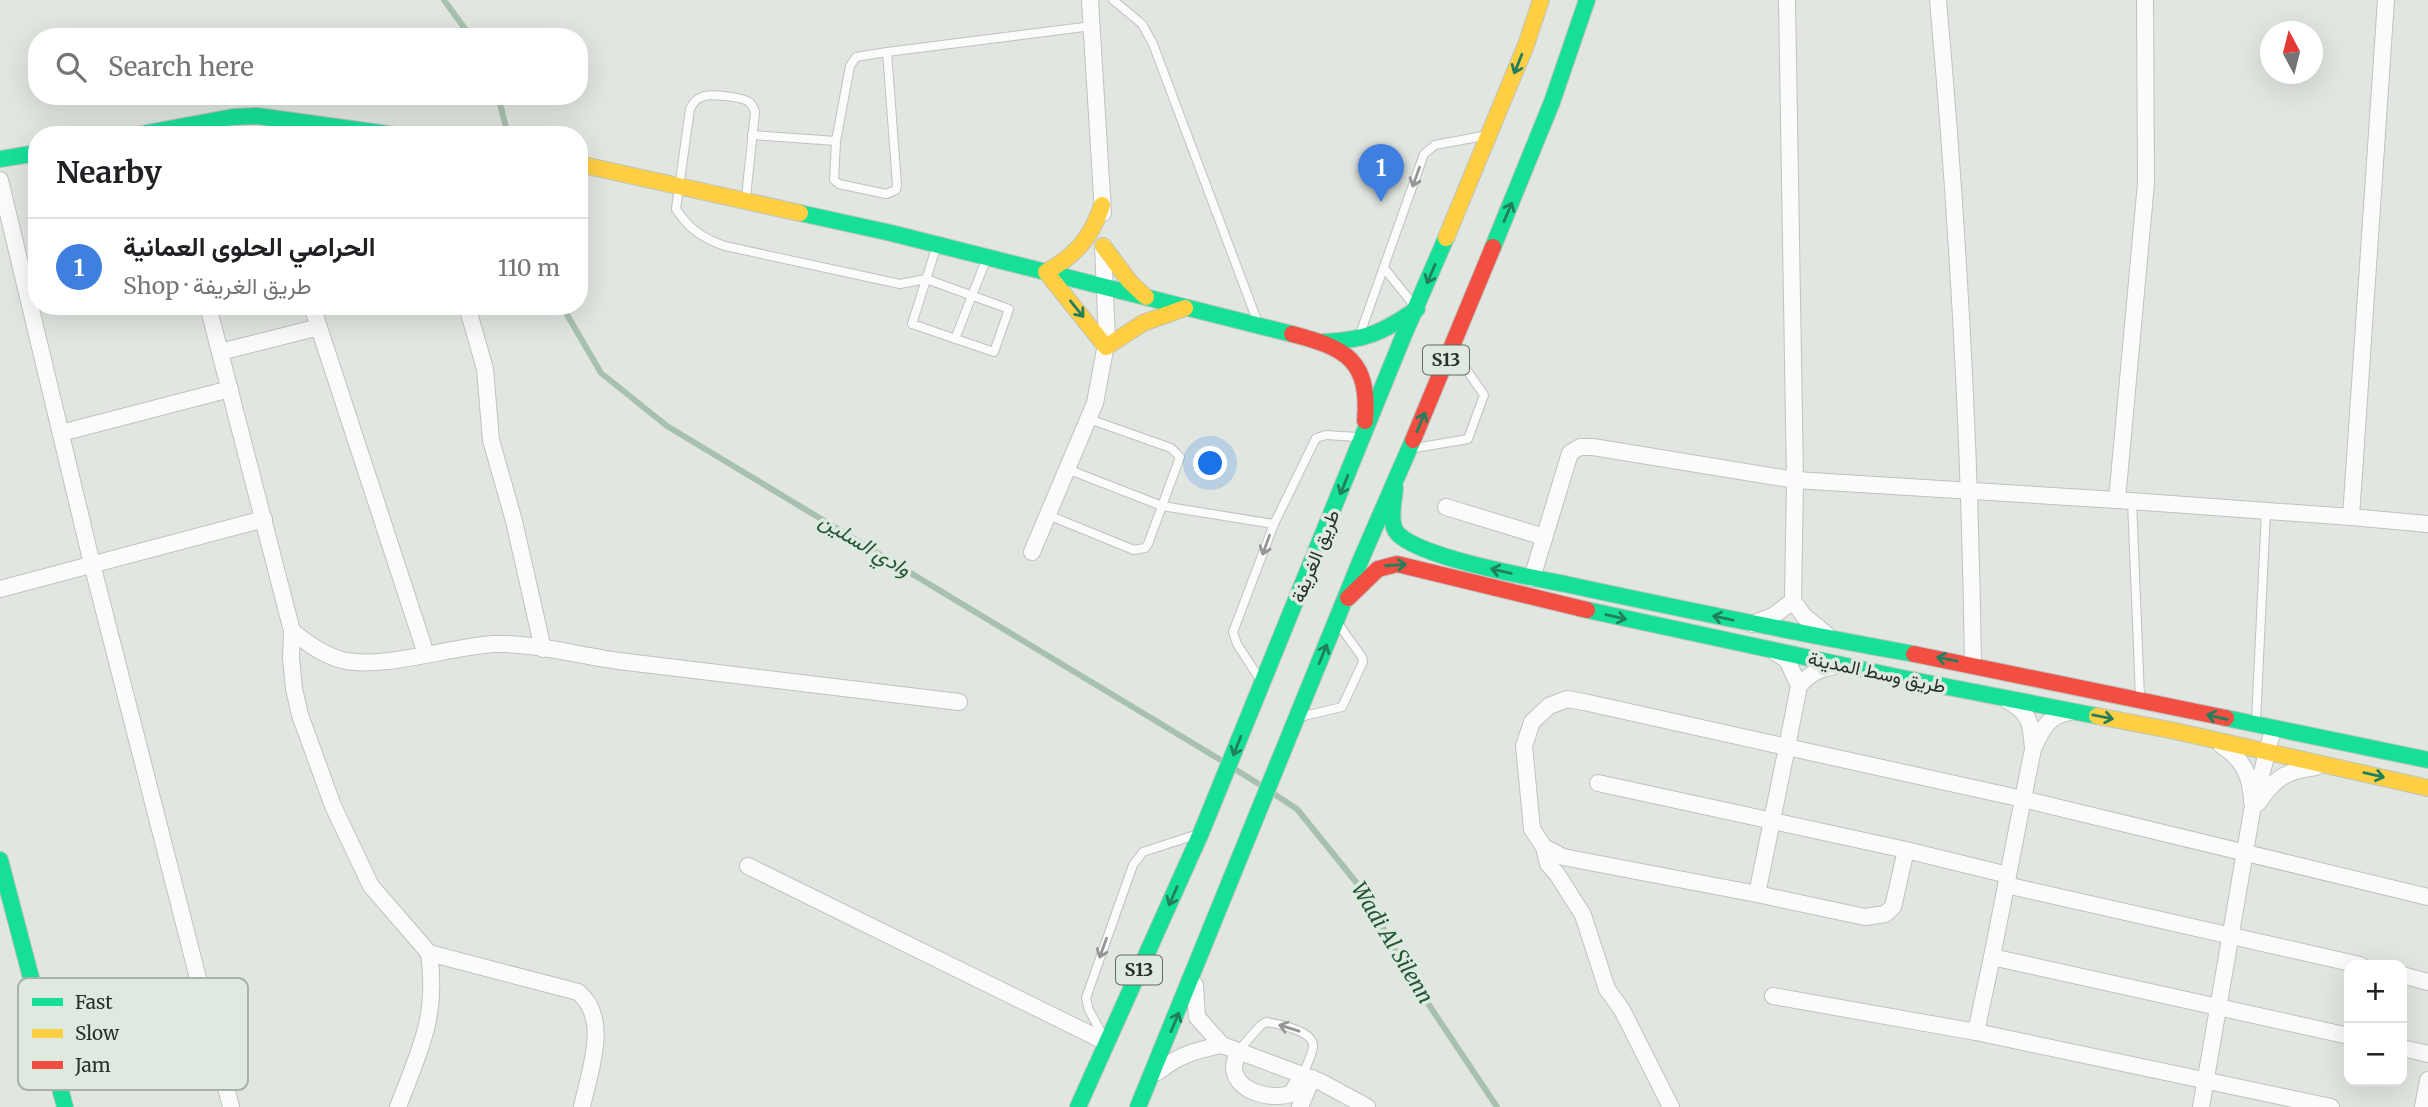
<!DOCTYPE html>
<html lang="en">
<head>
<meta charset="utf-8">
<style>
  body { margin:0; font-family:Merriweather,Vazirmatn,serif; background:#f6f6f6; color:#202124 }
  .controls { position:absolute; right:21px; bottom:21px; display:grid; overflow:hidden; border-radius:14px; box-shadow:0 7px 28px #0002 }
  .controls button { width:63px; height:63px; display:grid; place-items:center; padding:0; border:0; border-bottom:2px solid #e0e0e0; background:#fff; color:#202124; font:35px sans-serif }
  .compass { position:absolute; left:2260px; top:21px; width:63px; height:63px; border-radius:50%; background:#fff; box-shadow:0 7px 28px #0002; rotate:353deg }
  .you { position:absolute; left:1211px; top:464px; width:24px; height:24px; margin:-18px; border:5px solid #fff; border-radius:50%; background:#1a73e8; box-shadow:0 0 0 10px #1a73e833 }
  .badge { display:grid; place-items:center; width:46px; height:46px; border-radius:50%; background:#b45309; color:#fff; font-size:23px; font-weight:700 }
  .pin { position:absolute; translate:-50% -58px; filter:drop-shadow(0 2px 4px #0008) }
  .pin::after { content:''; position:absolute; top:37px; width:24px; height:21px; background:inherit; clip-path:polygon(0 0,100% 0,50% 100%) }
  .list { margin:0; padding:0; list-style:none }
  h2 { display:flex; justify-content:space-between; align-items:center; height:91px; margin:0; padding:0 28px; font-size:30px }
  h2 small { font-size:23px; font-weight:400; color:#757577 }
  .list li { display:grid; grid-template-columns:46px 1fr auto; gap:21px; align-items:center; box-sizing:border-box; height:98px; padding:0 28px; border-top:2px solid #e0e0e0 }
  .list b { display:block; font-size:26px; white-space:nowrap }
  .list p { margin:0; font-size:23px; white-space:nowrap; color:#757577 }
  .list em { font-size:23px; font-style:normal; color:#757577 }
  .icon { flex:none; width:38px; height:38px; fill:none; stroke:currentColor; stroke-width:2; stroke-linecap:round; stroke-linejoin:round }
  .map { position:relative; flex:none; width:2428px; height:1107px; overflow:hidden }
  .search { position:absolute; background:#fff; box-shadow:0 7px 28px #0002; left:28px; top:28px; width:560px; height:77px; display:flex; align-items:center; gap:18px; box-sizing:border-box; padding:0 24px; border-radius:28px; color:#757577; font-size:26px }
  .panel { position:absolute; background:#fff; box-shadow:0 7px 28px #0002; left:28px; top:126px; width:560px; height:189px; border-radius:28px }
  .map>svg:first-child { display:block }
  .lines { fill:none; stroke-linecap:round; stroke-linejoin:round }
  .stream { stroke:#a8c1ae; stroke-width:6 }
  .lane-casing { stroke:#bfc3bf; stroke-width:10 }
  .street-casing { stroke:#bfc3bf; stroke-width:18 }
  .fast-casing { stroke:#bfc3bf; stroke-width:18 }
  .slow-casing { stroke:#bfc3bf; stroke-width:18 }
  .jam-casing { stroke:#bfc3bf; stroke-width:18 }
  .lane { stroke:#fafbfa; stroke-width:8 }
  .street { stroke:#fafbfa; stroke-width:16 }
  .fast { stroke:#16e098; stroke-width:16 }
  .slow { stroke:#ffcf43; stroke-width:16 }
  .jam { stroke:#f24e42; stroke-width:16 }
  .oneway { stroke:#227f5d }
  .oneway2 { stroke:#939694 }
  .labels { text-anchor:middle; stroke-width:7; stroke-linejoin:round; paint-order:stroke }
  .shield { fill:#dee9e0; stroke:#616863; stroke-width:2 }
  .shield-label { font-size:18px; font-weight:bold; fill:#2c302d }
  .street-label { font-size:19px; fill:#2c302d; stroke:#dee9e0 }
  .water-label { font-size:21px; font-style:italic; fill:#245734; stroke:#dee9e0 }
  .key { fill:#dee9e0; stroke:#a9b2aa; stroke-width:2 }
  .key-label { font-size:19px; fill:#2c302d }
</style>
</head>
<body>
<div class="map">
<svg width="2428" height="1107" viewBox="0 0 2428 1107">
  <rect width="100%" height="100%" fill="#e1e6e1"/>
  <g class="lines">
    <!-- stream -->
    <g class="stream">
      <path d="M444,0L471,37"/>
      <path d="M498,96L508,135"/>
      <path d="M562,306L601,373L667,426L1224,762"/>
      <path d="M1233,768L1262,786"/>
      <path d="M1274,794L1297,809L1364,892L1405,969L1497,1107"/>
    </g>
    <defs>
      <g id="lane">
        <path d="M1113,0L1142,24L1153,44L1258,323"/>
        <path d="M887,52L897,185L896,190L886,194L839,184L834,180L836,141L850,66L856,57L887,52L1092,26"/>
        <path d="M752,135L836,141"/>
        <path d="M746,197L755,112C753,107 753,105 749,102C742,97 709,93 702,97C695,99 693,104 690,109L676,209C689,229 702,238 725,246L900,284L926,279L1009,309L994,352L912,324L936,248"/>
        <path d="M1384,268L1413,304"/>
        <path d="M1360,334L1424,154L1435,145L1483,136"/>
        <path d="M955,339L986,260"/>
        <path d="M1415,448L1468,439L1484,395L1455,353"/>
        <path d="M1067,469L1162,506L1274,524"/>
        <path d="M2132,501L2140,697"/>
        <path d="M1048,515L1134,550L1145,548L1148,544L1180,457L1171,448L1089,419"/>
        <path d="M1259,678L1237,644L1233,632L1274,524L1316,438L1326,435L1357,437"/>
        <path d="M1304,716L1342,707L1363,662L1362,657L1339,625"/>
        <path d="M2256,721L2266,511"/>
        <path d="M1104,1038L1089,1010L1086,998L1133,865L1143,852L1192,836"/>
        <path d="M1238,1051L1260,1026L1266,1022C1278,1024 1315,1031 1313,1047C1312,1056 1306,1066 1303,1074"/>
      </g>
      <g id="street">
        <path d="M1090,0L1103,213"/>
        <path d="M1787,0L1795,480L1793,601"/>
        <path d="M1938,0C1958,222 1970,442 1973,665"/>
        <path d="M2386,0L2351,517L2428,524"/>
        <path d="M0,180L92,564L231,1107"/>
        <path d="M208,306L292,631L291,658L294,689L300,715L333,806L371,886L429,953L578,992C611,1019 589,1072 582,1107"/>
        <path d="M312,306L426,654"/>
        <path d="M467,306L485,369L491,440L514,521L543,649"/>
        <path d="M220,352L319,327"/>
        <path d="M61,433L230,389"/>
        <path d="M2117,500L2351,517"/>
        <path d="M1446,507L1544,537"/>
        <path d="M1032,552L1095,403L1107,339L1103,246"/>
        <path d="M1532,578L1570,453L1580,447H1593L1795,480L2117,500L2146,183L2145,0"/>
        <path d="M0,589L264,519"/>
        <path d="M1752,624L1773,616L1793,601L1804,616L1827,635"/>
        <path d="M292,631C307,643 323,655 342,660C382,670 452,646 495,644C539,643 583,657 627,662C737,676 848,689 959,702"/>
        <path d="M1775,652L1787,660L1799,686C1810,673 1819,669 1835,666"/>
        <path d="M2008,701C2031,714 2031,724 2033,749C2042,729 2048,716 2070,712"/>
        <path d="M2221,745C2243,759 2251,775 2252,802"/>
        <path d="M1598,783L1906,850L1893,907L1885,914L1865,917L1757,894L1563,857L1544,847L1532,829L1524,746L1532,722L1549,706L1567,699L1584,702L1787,747L1799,686"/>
        <path d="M2258,803C2275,778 2285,771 2316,767"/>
        <path d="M1544,847L1548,864L1557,874L1583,915L1607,989L1622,1010L1671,1107"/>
        <path d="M1906,850L2008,875"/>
        <path d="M748,866L1106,1042"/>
        <path d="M2006,885L2360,965"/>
        <path d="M1757,894L1787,747L2023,799L2033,749"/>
        <path d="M1992,957L2023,799L2428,897"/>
        <path d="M2402,975L2428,982"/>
        <path d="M1195,985L1197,1017L1222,1045L1321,1082L1367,1107"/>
        <path d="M1773,996L1976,1032L2331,1107"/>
        <path d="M1976,1032L1992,957L2349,1036"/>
        <path d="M49,1046L204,1006"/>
        <path d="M2402,1048L2428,1054"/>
        <path d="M1238,1051C1237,1056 1234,1062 1234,1068C1236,1093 1272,1100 1291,1094L1303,1074"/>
        <path d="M1158,1072C1178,1055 1197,1050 1222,1045"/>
        <path d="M398,1107C420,1049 438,1017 429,953"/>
        <path d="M1300,1107L1312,1078"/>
        <path d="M2201,1107L2252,811L2273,729"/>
        <path d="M2423,1107L2428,1080"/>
      </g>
      <g id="fast">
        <path d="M136,135L233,117L257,116L395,135"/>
        <path d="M0,159L37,153"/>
        <path d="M800,213L891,233L1292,334"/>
        <path d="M1493,247L1552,102L1587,0"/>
        <path d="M1324,342C1366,340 1382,333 1417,309"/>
        <path d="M1395,488C1394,501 1388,524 1398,534C1422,558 1529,577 1565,584C1681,609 1797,633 1914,654"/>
        <path d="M1587,610L1902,678L2097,716"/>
        <path d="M2226,718L2428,760"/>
        <path d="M0,860L65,1107"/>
        <path d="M1078,1107L1201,833L1403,337L1446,238"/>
        <path d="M1138,1107L1362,557L1413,440"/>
      </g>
      <g id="slow">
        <path d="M579,164L800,213"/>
        <path d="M1102,205C1092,237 1075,256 1046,272L1106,347L1143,323L1185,308"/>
        <path d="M1446,238L1526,45L1541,0"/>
        <path d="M1103,246L1130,282L1146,297"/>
        <path d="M2097,716L2175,731L2428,788"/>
      </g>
      <g id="jam">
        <path d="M1292,334C1346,348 1370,360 1365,421"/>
        <path d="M1413,440L1493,247"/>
        <path d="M1348,598L1378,569L1397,564L1587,610"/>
        <path d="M1914,654L2226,718"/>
      </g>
    </defs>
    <!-- lane casing -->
    <use href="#lane" class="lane-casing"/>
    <!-- street casing -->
    <use href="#street" class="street-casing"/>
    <!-- fast casing -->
    <use href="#fast" class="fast-casing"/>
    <!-- slow casing -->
    <use href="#slow" class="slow-casing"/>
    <!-- jam casing -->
    <use href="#jam" class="jam-casing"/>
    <!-- lane -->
    <use href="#lane" class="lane"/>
    <!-- street -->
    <use href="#street" class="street"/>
    <!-- fast -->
    <use href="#fast" class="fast"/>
    <!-- slow -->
    <use href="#slow" class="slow"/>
    <!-- jam -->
    <use href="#jam" class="jam"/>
  </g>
  <!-- one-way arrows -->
  <defs><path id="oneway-shaft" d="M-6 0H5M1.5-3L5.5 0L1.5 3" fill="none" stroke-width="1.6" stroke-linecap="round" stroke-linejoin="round" transform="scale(1.75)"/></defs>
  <g class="oneway">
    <use href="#oneway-shaft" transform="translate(1518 64) rotate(112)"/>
    <use href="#oneway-shaft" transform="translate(1508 212) rotate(-67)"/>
    <use href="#oneway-shaft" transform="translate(1431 274) rotate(113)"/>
    <use href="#oneway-shaft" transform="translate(1077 309) rotate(51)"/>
    <use href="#oneway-shaft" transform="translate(1421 422) rotate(-67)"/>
    <use href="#oneway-shaft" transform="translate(1344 485) rotate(112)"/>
    <use href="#oneway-shaft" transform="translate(1396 565) rotate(-4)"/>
    <use href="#oneway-shaft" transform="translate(1501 571) rotate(-167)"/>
    <use href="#oneway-shaft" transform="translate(1616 617) rotate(13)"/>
    <use href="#oneway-shaft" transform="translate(1723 618) rotate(-168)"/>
    <use href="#oneway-shaft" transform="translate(1323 654) rotate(-68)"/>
    <use href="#oneway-shaft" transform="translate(1947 659) rotate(-169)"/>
    <use href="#oneway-shaft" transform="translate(2103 717) rotate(11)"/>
    <use href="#oneway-shaft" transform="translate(2217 717) rotate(-167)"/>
    <use href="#oneway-shaft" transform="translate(1237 746) rotate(112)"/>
    <use href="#oneway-shaft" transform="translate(2374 775) rotate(13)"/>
    <use href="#oneway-shaft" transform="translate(1173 896) rotate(114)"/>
    <use href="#oneway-shaft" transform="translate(1175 1022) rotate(-67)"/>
  </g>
  <g class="oneway2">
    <use href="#oneway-shaft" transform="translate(1416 177) rotate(110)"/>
    <use href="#oneway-shaft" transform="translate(1266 545) rotate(110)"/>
    <use href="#oneway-shaft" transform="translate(1103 948) rotate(110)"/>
    <use href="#oneway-shaft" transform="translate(1289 1028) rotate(-163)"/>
  </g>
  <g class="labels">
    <!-- shield labels -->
    <g class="shield">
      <rect x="1423" y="345.5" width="46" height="29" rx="5"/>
      <rect x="1116" y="955.5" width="46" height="29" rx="5"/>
    </g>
    <g class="shield-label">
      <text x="1446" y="366">S13</text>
      <text x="1139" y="976">S13</text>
    </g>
    <!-- street labels -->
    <g class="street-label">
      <text transform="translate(1315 556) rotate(-68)" y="7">طريق الغريفة</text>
      <text transform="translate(1877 672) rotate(12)" y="7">طريق وسط المدينة</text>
    </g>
    <!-- water labels -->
    <g class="water-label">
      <text transform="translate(865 545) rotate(31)" y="7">وادي السلين</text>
      <text transform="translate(1392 943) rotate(59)" y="7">Wadi Al Silenn</text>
    </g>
  </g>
  <!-- legend -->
  <rect x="18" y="978" width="230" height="112" rx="10" class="key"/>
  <rect x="32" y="998" width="31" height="8" fill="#16e098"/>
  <rect x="32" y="1029" width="31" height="9" fill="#ffcf43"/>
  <rect x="32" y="1061" width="31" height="8" fill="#f24e42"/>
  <g class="key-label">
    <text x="75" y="1009">Fast</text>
    <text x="75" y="1040">Slow</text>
    <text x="75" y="1072">Jam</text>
  </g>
</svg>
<div class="controls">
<button>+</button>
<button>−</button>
</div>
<svg class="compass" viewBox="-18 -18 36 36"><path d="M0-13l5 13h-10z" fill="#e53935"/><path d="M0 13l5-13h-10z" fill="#757577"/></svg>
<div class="you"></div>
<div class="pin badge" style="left:1381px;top:202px;background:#3f7fe0">1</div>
<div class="search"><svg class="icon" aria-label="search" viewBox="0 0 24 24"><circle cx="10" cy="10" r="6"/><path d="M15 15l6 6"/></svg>Search here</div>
<section class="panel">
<h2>Nearby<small></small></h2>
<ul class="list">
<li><span class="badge" style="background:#3f7fe0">1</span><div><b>الحراصي الحلوى العمانية</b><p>Shop · طريق الغريفة</p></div><em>110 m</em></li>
</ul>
</section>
</div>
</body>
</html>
